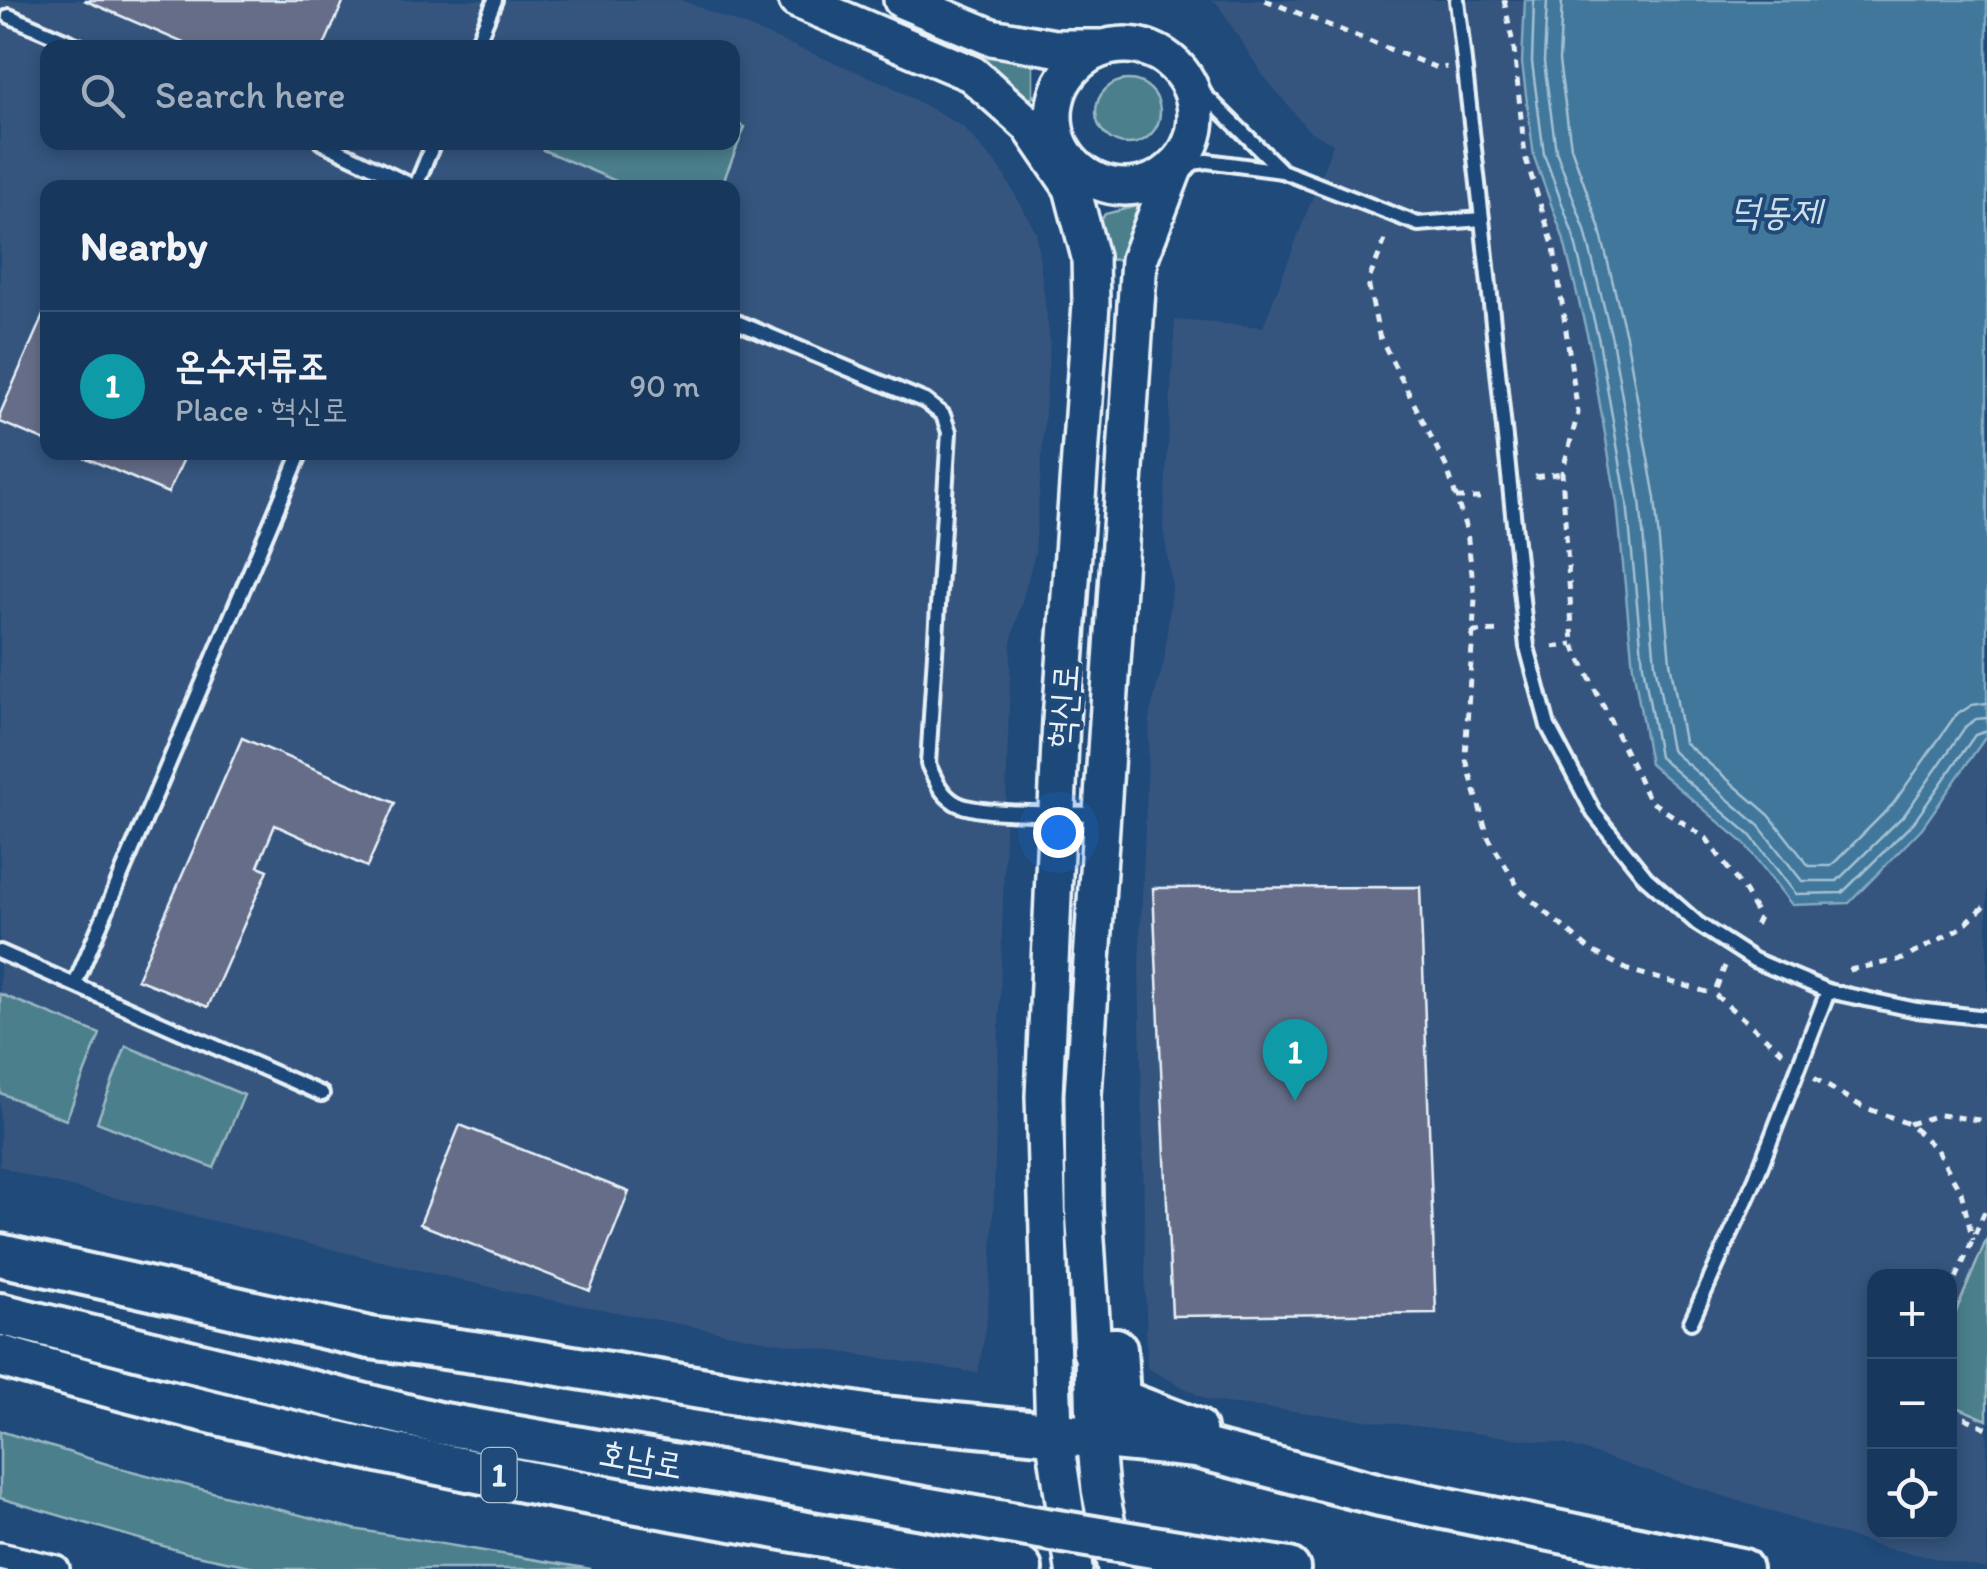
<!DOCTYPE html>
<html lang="en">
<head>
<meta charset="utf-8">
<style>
  body { margin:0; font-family:Itim,"Poor Story",sans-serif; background:#244365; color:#f1f3f6 }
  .controls { position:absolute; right:30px; bottom:30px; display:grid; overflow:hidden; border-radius:20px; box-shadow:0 5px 15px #0003 }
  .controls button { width:90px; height:90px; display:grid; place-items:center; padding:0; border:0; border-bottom:2px solid #365272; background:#17385c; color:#f1f3f6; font:50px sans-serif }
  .you { position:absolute; left:1058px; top:832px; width:35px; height:35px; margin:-25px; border:8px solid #fff; border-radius:50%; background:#1a73e8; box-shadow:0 0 0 15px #1a73e833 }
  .badge { display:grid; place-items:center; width:65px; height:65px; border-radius:50%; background:#95b2f1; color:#fff; font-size:32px; font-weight:700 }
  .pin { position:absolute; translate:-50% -82px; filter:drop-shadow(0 2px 5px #0008) }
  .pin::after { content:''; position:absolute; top:52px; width:35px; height:30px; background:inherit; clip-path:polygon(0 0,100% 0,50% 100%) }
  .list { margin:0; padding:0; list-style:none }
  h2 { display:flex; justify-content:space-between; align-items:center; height:130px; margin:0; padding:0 40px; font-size:42px }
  h2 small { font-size:32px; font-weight:400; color:#9eacbb }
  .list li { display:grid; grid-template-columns:65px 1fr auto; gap:30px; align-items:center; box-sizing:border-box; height:150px; padding:0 40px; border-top:2px solid #365272 }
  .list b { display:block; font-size:38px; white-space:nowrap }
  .list p { margin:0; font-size:32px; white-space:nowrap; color:#9eacbb }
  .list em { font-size:32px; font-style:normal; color:#9eacbb }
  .icon { flex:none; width:55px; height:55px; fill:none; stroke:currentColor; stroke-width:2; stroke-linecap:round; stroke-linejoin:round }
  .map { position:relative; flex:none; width:1987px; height:1569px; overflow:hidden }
  .search { position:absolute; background:#17385c; box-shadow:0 5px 15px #0003; left:40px; top:40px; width:700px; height:110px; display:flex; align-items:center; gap:25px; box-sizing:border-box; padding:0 35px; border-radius:20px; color:#9eacbb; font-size:38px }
  .panel { position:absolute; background:#17385c; box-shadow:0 5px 15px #0003; left:40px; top:180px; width:700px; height:280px; border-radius:20px }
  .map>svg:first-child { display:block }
  .built { fill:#34547e; fill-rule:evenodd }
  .green { fill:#4b7f8c; stroke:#9ab8c2; stroke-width:2.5 }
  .water { fill:#3f779b; stroke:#83a8c0; stroke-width:2.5 }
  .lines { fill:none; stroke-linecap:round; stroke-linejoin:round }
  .shore { stroke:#a4c0d3; stroke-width:2.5 }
  .building { fill:#656d88; stroke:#e8f1f8; stroke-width:2.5 }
  .service-casing { stroke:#e8f1f8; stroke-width:20 }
  .minor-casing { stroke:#e8f1f8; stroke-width:32 }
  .secondary-casing { stroke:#e8f1f8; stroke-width:42 }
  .trunk-casing { stroke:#e8f1f8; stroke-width:48 }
  .path { stroke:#e8f1f8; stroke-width:5; stroke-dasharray:8 8; stroke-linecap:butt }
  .service { stroke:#1f4a7a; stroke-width:12 }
  .minor { stroke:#1f4a7a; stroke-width:25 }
  .secondary { stroke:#1f4a7a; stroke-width:35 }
  .trunk { stroke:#1f4a7a; stroke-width:40 }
  .trunk-bridge-casing { stroke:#e8f1f8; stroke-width:48; stroke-linecap:butt }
  .trunk-bridge { stroke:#1f4a7a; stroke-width:40 }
  .labels { text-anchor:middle; stroke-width:8; stroke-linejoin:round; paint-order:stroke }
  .shield { fill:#1f4a7a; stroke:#acbfd2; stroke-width:2.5 }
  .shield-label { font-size:32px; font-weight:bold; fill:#e8f1f8 }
  .street-label { font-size:35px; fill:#e8f1f8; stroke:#1f4a7a }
  .water-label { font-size:38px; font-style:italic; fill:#cfdfea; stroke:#1f4a7a }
</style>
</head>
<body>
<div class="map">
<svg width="1987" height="1569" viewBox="0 0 1987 1569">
  <rect width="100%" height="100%" fill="#1f4a7a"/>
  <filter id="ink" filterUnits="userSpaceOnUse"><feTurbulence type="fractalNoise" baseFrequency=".01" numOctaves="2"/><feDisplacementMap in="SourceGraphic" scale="20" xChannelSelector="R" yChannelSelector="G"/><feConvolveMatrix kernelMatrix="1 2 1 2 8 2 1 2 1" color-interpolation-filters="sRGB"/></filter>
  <g filter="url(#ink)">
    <!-- built -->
    <g class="built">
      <path d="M0,0H681L887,84L963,127L1000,168L1036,232L1050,341L1035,553L1011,642L992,1258L986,1328L978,1373L774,1342L515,1293L37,1179L0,1166ZM48,48H732V142H48ZM48,188H732V452H48Z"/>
      <path d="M1210,0H1987V1569L1880,1547L1564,1444L1209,1401L1147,1368L1139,965L1150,712L1164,661L1172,586L1163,528L1175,320L1263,327L1333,144L1309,131L1262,74L1217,3ZM1874,1276H1950V1532H1874Z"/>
    </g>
    <!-- green -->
    <g class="green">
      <path d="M981,47L1033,63V97L1028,101L975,60Z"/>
      <circle cx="1128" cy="112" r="32"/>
      <path d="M733,121L745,127L721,187H630L543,150L546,142H732Z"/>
      <path d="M1141,205L1127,261L1107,259L1100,221L1105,214Z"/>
      <path d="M0,994L100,1034L66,1120L0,1093Z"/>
      <path d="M126,1046L244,1095L214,1168L97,1122Z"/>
      <path d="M1987,1238V1420L1950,1404V1326Z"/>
      <path d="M0,1431L120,1468L354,1529L591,1569H265L187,1553L0,1498Z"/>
    </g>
    <!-- water -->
    <path class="water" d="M1525,0H1987V735L1922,828L1849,903L1792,905L1744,843L1650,764L1633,667L1617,503L1589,342L1563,237L1534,157L1522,63Z"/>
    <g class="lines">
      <!-- shore -->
      <g class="shore">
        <path d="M1534,0L1532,62L1544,154L1573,234L1599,341L1627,502L1643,665L1659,757L1750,835L1796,894L1842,893L1914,822L1975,735L1987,731"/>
        <path d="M1547,0L1544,62L1556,151L1585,230L1612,339L1640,500L1655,664L1671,750L1759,826L1802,881H1837L1905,814L1966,726L1976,719L1987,718"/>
        <path d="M1562,0L1559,61L1571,147L1599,226L1626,336L1655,498L1670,662L1684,742L1769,815L1809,866H1831L1893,804L1955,716L1972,705L1987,703"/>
      </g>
    </g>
    <!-- building -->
    <g class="building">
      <path d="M84,0H344L323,48H195Z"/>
      <path d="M48,304V442L0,422V414Z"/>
      <path d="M72,452H187L168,493Z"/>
      <path d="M242,738L395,803L367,867L275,825L258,866L268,870L208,1007L137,979Z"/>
      <path d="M1420,887L1436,1313L1172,1316L1153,888Z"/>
      <path d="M460,1125L629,1192L590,1291L420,1224Z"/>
    </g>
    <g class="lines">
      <defs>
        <g id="service">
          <path d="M1457,0L1482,219"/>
          <path d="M9,16L83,48"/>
          <path d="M475,48L495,0"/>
          <path d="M1183,73L1280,169"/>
          <path d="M321,142L417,188"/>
          <path d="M1177,165L1207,161L1282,171L1418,224L1482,219L1527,647L1548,726L1594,813L1646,878L1698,924L1754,960L1828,991L1917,1010L1987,1018"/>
          <path d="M415,188L434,142"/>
          <path d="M732,320L925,401L943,415L949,432L928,764C935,779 940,793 954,802C975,817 1069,812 1100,814"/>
          <path d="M0,952L322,1094"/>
          <path d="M75,984L301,452"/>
          <path d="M1691,1322L1756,1178L1828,991"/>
        </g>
        <path id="minor" d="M0,1556L56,1569"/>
        <g id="secondary">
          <path d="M797,0L972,74L1029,125L1072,188L1090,257L1091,304L1061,720L1044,1096L1054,1433L1074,1569"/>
          <path d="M902,0L991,37L1055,48H1103"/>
          <circle cx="1125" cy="116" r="71"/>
          <path d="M1116,1569L1100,1489L1095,1435L1093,1350L1084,1208L1083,1095L1139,260L1175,166"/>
        </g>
        <g id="trunk">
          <path d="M0,1255L370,1338L517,1358L872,1416L1196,1447L1380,1495L1741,1569"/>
          <path d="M0,1314L438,1423L998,1521"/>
          <path d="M1093,1350L1116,1349L1119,1400L1195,1429L1196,1443"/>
          <path d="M0,1356C334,1453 678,1513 1021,1569"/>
          <path d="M1183,1552L1289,1569"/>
        </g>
      </defs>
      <!-- service casing -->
      <use href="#service" class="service-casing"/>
      <!-- minor casing -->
      <use href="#minor" class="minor-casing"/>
      <!-- secondary casing -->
      <use href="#secondary" class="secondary-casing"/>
      <!-- trunk casing -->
      <use href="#trunk" class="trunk-casing"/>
      <!-- path -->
      <g class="path">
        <path d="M1265,0L1440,69L1447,67"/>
        <path d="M1504,0L1514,49L1525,156L1554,248L1578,413L1562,473L1573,644L1649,800L1706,838L1745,892L1759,917L1752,932"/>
        <path d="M1385,240L1368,282L1379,335L1447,468L1467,532L1475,599L1465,756L1488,837L1520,890L1590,950L1628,970L1714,994"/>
        <path d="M1535,477L1562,473"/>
        <path d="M1456,498H1488"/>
        <path d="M1472,632L1501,631"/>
        <path d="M1553,647L1573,644"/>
        <path d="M1725,966L1714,994L1786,1055"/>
        <path d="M1849,970L1903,959L1959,929L1987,904"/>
        <path d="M1814,1078L1861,1106L1909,1124L1936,1149L1961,1192L1973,1240"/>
        <path d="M1909,1124L1939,1115L1987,1121"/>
        <path d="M1950,1293L1987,1206"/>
        <path d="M1950,1411L1987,1428"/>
      </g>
      <!-- service -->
      <use href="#service" class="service"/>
      <!-- minor -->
      <use href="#minor" class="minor"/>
      <!-- secondary -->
      <use href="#secondary" class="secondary"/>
      <!-- trunk -->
      <use href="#trunk" class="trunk"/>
      <defs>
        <path id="trunk-bridge" d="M998,1521L1183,1552"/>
      </defs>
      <!-- trunk-bridge casing -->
      <use href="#trunk-bridge" class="trunk-bridge-casing"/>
      <!-- trunk-bridge -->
      <use href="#trunk-bridge" class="trunk-bridge"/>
    </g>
  </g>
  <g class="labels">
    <!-- shield labels -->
    <rect class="shield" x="481.5" y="1448" width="35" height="54" rx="8"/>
    <g class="shield-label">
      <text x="499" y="1486">1</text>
    </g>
    <!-- street labels -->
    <g class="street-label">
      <text transform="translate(1063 706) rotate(-86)" y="12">혁신로</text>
      <text transform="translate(641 1459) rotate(10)" y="12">호남로</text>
    </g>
    <!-- water labels -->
    <g class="water-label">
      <text x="1775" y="224">덕동제</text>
    </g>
  </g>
</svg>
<div class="controls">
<button>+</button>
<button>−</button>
<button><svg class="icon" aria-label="locate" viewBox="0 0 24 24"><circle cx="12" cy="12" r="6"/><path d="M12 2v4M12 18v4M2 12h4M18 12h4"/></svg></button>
</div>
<div class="you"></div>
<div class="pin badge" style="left:1295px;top:1101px;background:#0f9aa8">1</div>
<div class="search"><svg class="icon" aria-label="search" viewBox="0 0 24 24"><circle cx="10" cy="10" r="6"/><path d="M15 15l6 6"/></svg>Search here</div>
<section class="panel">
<h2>Nearby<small></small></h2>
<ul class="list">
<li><span class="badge" style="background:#0f9aa8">1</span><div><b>온수저류조</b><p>Place · 혁신로</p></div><em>90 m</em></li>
</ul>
</section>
</div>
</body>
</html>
